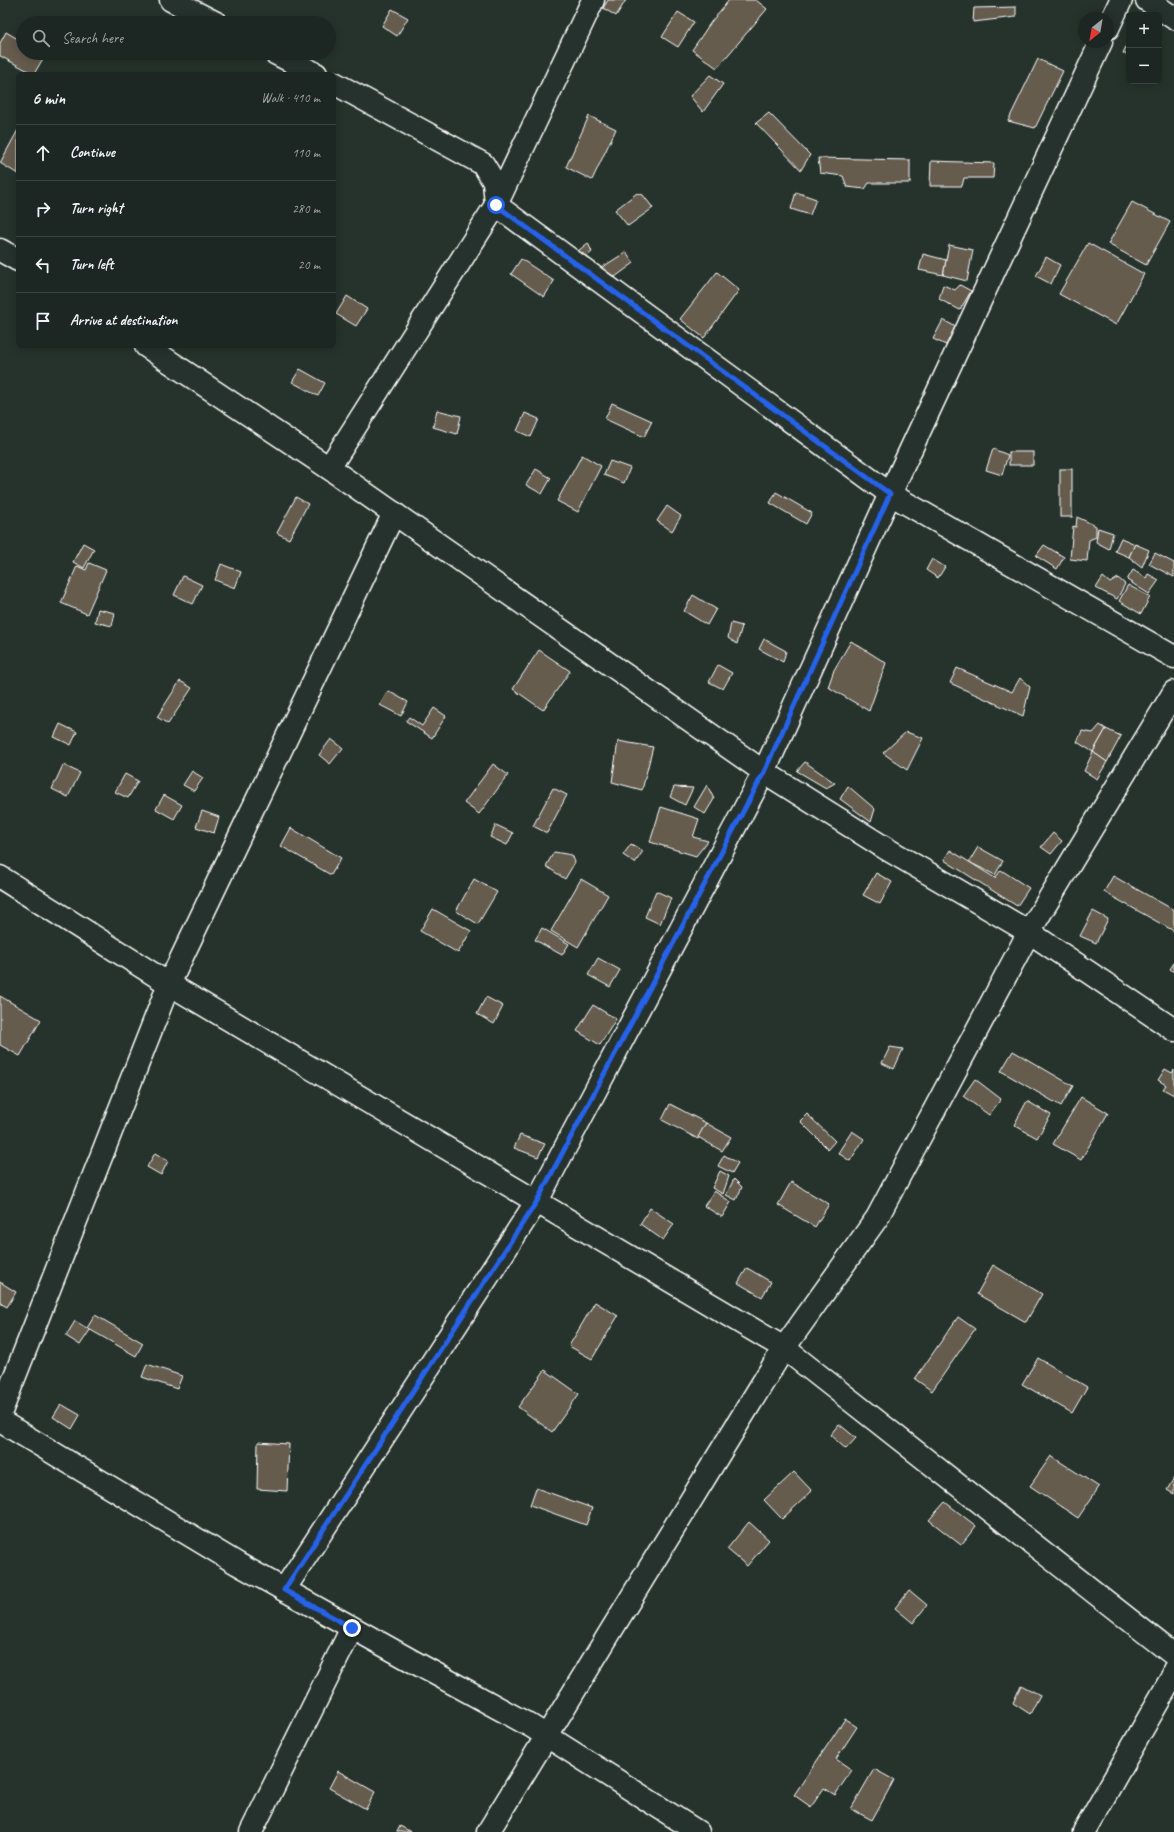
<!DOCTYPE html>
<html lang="en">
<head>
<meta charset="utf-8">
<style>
  body { margin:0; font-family:Caveat,sans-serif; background:#252e2a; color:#f1f3f6 }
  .controls { position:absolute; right:12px; top:12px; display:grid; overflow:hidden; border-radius:6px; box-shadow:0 2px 10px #0003 }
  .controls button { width:36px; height:36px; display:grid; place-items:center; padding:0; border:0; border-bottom:1px solid #3a4340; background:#1c2622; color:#f1f3f6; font:20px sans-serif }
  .compass { position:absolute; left:1078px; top:12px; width:36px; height:36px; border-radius:50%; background:#1c2622; box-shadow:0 2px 10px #0003; rotate:211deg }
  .stop { position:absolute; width:12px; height:12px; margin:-9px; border:3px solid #2563eb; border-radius:50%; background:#fff }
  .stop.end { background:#2563eb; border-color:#fff; box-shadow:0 1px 4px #0008 }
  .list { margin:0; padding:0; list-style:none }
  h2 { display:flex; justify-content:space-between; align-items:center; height:52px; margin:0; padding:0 16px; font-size:17px }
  h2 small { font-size:13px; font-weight:400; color:#a0a5a5 }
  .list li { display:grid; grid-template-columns:26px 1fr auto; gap:12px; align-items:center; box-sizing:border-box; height:56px; padding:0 16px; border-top:1px solid #3a4340 }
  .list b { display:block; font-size:15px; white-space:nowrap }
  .list em { font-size:13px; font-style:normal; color:#a0a5a5 }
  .icon { flex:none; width:22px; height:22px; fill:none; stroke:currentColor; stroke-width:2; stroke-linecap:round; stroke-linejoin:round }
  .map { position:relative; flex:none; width:1174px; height:1832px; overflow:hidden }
  .search { position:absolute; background:#1c2622; box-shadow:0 2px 10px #0003; left:16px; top:16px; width:320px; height:44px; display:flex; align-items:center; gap:10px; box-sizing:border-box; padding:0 14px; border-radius:22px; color:#a0a5a5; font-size:15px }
  .panel { position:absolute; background:#1c2622; box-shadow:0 2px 10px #0003; left:16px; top:72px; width:320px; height:276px; border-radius:6px }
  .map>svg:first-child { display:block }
  .building { fill:#655c4e; stroke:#fff }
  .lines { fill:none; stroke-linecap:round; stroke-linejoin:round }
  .minor-casing { stroke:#fff; stroke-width:25 }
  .minor { stroke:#26332d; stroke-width:22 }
  .route { stroke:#2563eb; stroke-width:5 }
</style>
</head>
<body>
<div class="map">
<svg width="1174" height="1832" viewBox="0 0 1174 1832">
  <rect width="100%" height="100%" fill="#26332d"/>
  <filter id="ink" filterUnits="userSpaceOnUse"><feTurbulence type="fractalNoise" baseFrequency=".025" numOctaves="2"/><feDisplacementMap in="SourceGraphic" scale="8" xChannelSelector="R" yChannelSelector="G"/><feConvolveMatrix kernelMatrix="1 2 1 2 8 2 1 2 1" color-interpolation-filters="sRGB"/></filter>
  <g filter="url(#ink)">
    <!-- building -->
    <g class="building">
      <path d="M608,0H626L616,16L603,8Z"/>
      <path d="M729,0H756L767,9L717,68L692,50L711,22Z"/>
      <path d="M1016,7V17L973,22L974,8Z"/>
      <path d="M392,9L408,18L397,36L382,26Z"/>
      <path d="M678,12L694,22L678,47L662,37Z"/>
      <path d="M6,32L23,42V53H42L45,55L34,74L0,56V43Z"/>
      <path d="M1129,40V56L1123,53Z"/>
      <path d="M1038,59L1063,71L1035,128L1008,121Z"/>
      <path d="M710,75L723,84L703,112L690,96Z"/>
      <path d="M769,113L810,155L801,170L756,123Z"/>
      <path d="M589,116L616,129L592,180L566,167Z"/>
      <path d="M18,130V174L0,163Z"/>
      <path d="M818,158L910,160V183H869L865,189L847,187L843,176L820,173Z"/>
      <path d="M931,161L994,163L993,178H964L962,186H930Z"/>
      <path d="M796,192L816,199L810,215L791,209Z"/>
      <path d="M637,193L643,195L653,208L628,226L615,210Z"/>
      <path d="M1132,202L1170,222L1146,265L1108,244Z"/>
      <path d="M588,243L592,252L584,258L578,251Z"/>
      <path d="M1088,243L1144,274L1116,325L1059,294Z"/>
      <path d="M949,245L973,250L967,281L943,275Z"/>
      <path d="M626,252L634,263L615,277L601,268Z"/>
      <path d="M923,254L946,260L943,275L919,270Z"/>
      <path d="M1046,257L1060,265L1051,284L1036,276Z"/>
      <path d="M521,259L554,281L544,297L511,274Z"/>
      <path d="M717,272L739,290L704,338L680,319Z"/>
      <path d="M943,285L955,290L960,285L971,291L960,310L939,299Z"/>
      <path d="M347,296L367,309L356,326L336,314Z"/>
      <path d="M943,320L956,327L946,345L933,339Z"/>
      <path d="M300,369L325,383L318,396L292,382Z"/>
      <path d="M612,403L652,421L644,437L605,419Z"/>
      <path d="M437,410L461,416L457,434L433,427Z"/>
      <path d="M525,413L539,419L531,437L517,431Z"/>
      <path d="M993,449L1008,455L1002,475L986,470Z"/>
      <rect x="1009" y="452" width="24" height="13"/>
      <path d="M582,455L601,466L578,512L557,501Z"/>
      <path d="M610,461L630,468L624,483L604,475Z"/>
      <path d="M536,469L551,478L542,494L526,485Z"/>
      <rect x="1060" y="469" width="12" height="48"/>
      <path d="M776,492L812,513L806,524L770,503Z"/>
      <path d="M296,497L308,504L289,539L277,533Z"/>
      <path d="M667,506L681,516L672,531L657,521Z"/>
      <path d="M1077,517L1096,526V537L1089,540L1087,561L1070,559L1073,526L1076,527Z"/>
      <path d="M1098,528L1113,533L1109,549L1096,542Z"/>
      <path d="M1121,538L1135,544L1129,557L1115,551Z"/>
      <path d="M83,543L94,549L84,568L73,562Z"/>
      <path d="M1135,544L1149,550L1142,567L1129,557Z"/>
      <path d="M1044,545L1064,557L1057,569L1036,556Z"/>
      <path d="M1155,553L1174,563V577L1149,564Z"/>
      <path d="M932,559L945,567L938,578L926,570Z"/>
      <path d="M89,563L106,570L87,614L61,603L77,566L86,570Z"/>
      <path d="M221,564L241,572L235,588L215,580Z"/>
      <path d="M1133,570L1146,578L1148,574L1159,580L1149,594L1127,580Z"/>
      <path d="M183,576L202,585L193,604L174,595Z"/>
      <path d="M1103,577L1110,583L1118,578L1125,584L1117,599L1096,588Z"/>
      <path d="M1128,585L1150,597L1141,614L1119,601Z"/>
      <path d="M693,595L716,609L707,625L684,611Z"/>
      <path d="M98,609L115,613L112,626L95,622Z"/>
      <path d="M731,623L742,626L737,644L728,638Z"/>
      <path d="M764,639L786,651L783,662L759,649Z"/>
      <path d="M851,641L886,663L869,711L828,687L834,670Z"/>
      <path d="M539,650L570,671L543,710L513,689Z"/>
      <path d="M718,665L732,673L723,689L709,682Z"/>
      <path d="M957,668L1012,692L1020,678L1030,687L1023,716L950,683Z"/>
      <path d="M180,681L192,688L168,724L157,717Z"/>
      <path d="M388,691L408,702L401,716L380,705Z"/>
      <path d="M434,708L446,716L432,738L406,721L409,717L422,726Z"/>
      <path d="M60,724L77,732L71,745L54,737Z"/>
      <path d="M1100,725L1106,729L1093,752L1077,742L1082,731L1093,733Z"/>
      <path d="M1106,729L1121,736L1107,762L1093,752Z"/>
      <path d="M906,732L923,738L907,770L883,753Z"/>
      <path d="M331,739L343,748L330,764L319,755Z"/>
      <path d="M618,741L653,747L642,790L612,782Z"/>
      <path d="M1093,752L1107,762L1097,779L1084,771Z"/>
      <path d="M805,762L835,783L826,788L797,771Z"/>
      <path d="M493,764L508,775L479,814L464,803Z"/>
      <path d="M63,765L80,773L68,797L52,789Z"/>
      <path d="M192,771L203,778L194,791L183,785Z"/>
      <path d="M125,774L138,781L128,798L115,792Z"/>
      <path d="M707,785L714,799L705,814L694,807Z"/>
      <path d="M848,786L875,809L871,822L840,799Z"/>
      <path d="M674,787L693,788L685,805L670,797Z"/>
      <path d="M553,788L567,795L547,833L533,826Z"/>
      <path d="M164,795L182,805L174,819L156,809Z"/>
      <path d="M661,807L699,819L693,837L708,841L696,856L650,842Z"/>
      <path d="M202,811L219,817L214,833L196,827Z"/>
      <path d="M496,825L513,833L507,845L490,837Z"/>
      <path d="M291,828L341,858L331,875L281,846Z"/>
      <path d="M1053,833L1062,841L1051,854L1041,847Z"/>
      <path d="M631,844L643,851L635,863L623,855Z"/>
      <path d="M978,847L1003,861L995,875L969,862Z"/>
      <path d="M950,850L995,878L1001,870L1029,888L1017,906L944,860Z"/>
      <path d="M554,852L572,855L575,862L565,879L546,866Z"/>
      <path d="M876,873L892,882L880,904L863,895Z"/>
      <path d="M1113,876L1174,910V931L1104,892Z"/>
      <path d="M474,879L497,892L478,924L456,911Z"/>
      <path d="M581,879L608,895L578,947L551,931Z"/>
      <path d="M656,891L671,898L660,924L645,917Z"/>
      <path d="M433,909L471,931L458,953L420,931Z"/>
      <path d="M1093,911L1108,919L1096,943L1080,936Z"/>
      <path d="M542,928L569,944L562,955L535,940Z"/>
      <path d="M598,958L620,970L610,987L588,975Z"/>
      <path d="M1174,963V972L1170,969Z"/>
      <path d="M0,996L41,1020L20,1056L0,1045Z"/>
      <path d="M486,997L503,1006L494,1024L477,1014Z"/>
      <path d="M593,1005L616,1019L600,1045L577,1031Z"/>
      <path d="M890,1047L903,1049L894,1069L882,1063Z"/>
      <path d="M1013,1051L1073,1086L1061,1106L1001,1071Z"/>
      <path d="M1165,1069L1172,1073L1174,1070V1095L1163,1089L1166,1085L1158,1080Z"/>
      <path d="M975,1079L1001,1099L989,1115L963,1096Z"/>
      <path d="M1081,1097L1108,1113L1081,1160L1053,1144Z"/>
      <path d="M1027,1101L1051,1115L1037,1138L1014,1125Z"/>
      <path d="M670,1104L706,1123L698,1139L662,1120Z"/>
      <path d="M807,1114L835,1141L828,1149L800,1121Z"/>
      <path d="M706,1123L731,1137L722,1151L698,1137Z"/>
      <path d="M852,1131L864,1139L850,1161L838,1153Z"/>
      <path d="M520,1135L545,1144L538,1157L514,1148Z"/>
      <path d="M155,1153L168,1161L161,1175L147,1167Z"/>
      <path d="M724,1155L738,1163L732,1173L718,1166Z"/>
      <path d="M720,1171L729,1176L723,1194L712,1188Z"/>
      <path d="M734,1179L742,1187L736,1200L726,1195Z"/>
      <path d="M791,1182L829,1204L815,1227L778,1205Z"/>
      <path d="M714,1191L731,1202L722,1217L704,1206Z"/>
      <path d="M650,1208L674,1224L663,1240L640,1224Z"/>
      <path d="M993,1265L1042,1294L1026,1322L977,1294Z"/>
      <path d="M747,1268L771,1282L762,1297L738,1283Z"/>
      <path d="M0,1282L16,1292L7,1307L0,1303Z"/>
      <path d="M595,1302L618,1316L592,1359L569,1346Z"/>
      <path d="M95,1315L143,1343L136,1356L87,1328Z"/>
      <path d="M958,1317L975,1329L932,1391L915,1379Z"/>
      <path d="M75,1321L90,1330L80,1345L66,1336Z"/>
      <path d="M1038,1358L1087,1387L1072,1413L1022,1384Z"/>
      <path d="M147,1364L182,1376L177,1389L142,1377Z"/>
      <path d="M545,1370L579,1394L552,1432L518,1407Z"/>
      <path d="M61,1404L80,1415L72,1429L53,1417Z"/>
      <path d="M839,1424L856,1438L846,1449L830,1435Z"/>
      <path d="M258,1442L289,1444L287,1491L257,1489Z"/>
      <path d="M1051,1456L1099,1487L1078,1518L1030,1486Z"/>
      <path d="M794,1472L812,1491L782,1519L764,1500Z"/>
      <path d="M1174,1478V1494L1167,1490Z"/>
      <path d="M536,1488L592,1508L586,1525L530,1505Z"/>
      <path d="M945,1502L976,1526L961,1545L929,1520Z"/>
      <path d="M749,1522L769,1540L747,1566L727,1549Z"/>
      <path d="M909,1590L927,1605L913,1623L895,1608Z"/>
      <path d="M1021,1685L1040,1695L1030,1714L1013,1703Z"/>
      <path d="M845,1719L857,1727L836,1759L852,1770L835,1795L824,1788L811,1807L794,1795Z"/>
      <path d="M874,1769L894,1780L872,1820L851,1809Z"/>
      <path d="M338,1771L375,1792L366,1809L329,1788Z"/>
      <path d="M400,1826L411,1832H397Z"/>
    </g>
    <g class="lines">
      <defs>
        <g id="minor">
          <path d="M171,0L216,23"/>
          <path d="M1147,0L1174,18"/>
          <path d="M1108,28L1121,0"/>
          <path d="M275,53L316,74"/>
          <path d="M334,83L483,164L494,182L496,205L890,494L1174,657"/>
          <path d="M0,250L18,260"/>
          <path d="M146,346L329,468L764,772L885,848L1029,932L1174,1030"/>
          <path d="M329,468L496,205L593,0"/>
          <path d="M0,877L169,984L784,1348L1174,1655"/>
          <path d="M0,1414L169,984L394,513"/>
          <path d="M0,1421L238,1564L414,1662L531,1726L698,1832"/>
          <path d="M284,1590L537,1201L764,772L890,494L1101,42"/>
          <path d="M251,1832L352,1628"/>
          <path d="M488,1832L784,1348L877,1218L1029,932L1174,692"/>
          <path d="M1084,1832L1171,1679L1174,1670"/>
        </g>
      </defs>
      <!-- minor casing -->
      <use href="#minor" class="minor-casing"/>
      <!-- minor -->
      <use href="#minor" class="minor"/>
    </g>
  </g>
  <g class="lines" filter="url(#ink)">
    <!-- route -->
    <path class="route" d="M352,1628L284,1590L537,1201L764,772L890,494L496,205"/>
  </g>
</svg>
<div class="controls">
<button>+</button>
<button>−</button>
</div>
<svg class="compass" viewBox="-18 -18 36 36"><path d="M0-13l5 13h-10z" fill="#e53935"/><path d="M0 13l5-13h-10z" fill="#a0a5a5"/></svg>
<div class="stop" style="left:496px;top:205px"></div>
<div class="stop end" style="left:352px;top:1628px"></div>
<div class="search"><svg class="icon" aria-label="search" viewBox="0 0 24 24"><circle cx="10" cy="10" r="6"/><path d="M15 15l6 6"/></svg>Search here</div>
<section class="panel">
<h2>6 min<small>Walk · 410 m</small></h2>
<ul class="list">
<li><svg class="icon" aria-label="ahead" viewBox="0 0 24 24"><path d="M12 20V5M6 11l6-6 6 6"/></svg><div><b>Continue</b></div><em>110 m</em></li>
<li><svg class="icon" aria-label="right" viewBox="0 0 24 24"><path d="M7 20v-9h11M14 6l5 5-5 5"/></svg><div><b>Turn right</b></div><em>280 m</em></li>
<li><svg class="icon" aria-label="left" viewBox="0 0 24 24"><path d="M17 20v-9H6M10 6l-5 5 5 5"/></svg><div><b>Turn left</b></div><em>20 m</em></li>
<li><svg class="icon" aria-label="arrive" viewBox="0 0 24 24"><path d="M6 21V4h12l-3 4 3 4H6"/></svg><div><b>Arrive at destination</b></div></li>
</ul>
</section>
</div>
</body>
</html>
